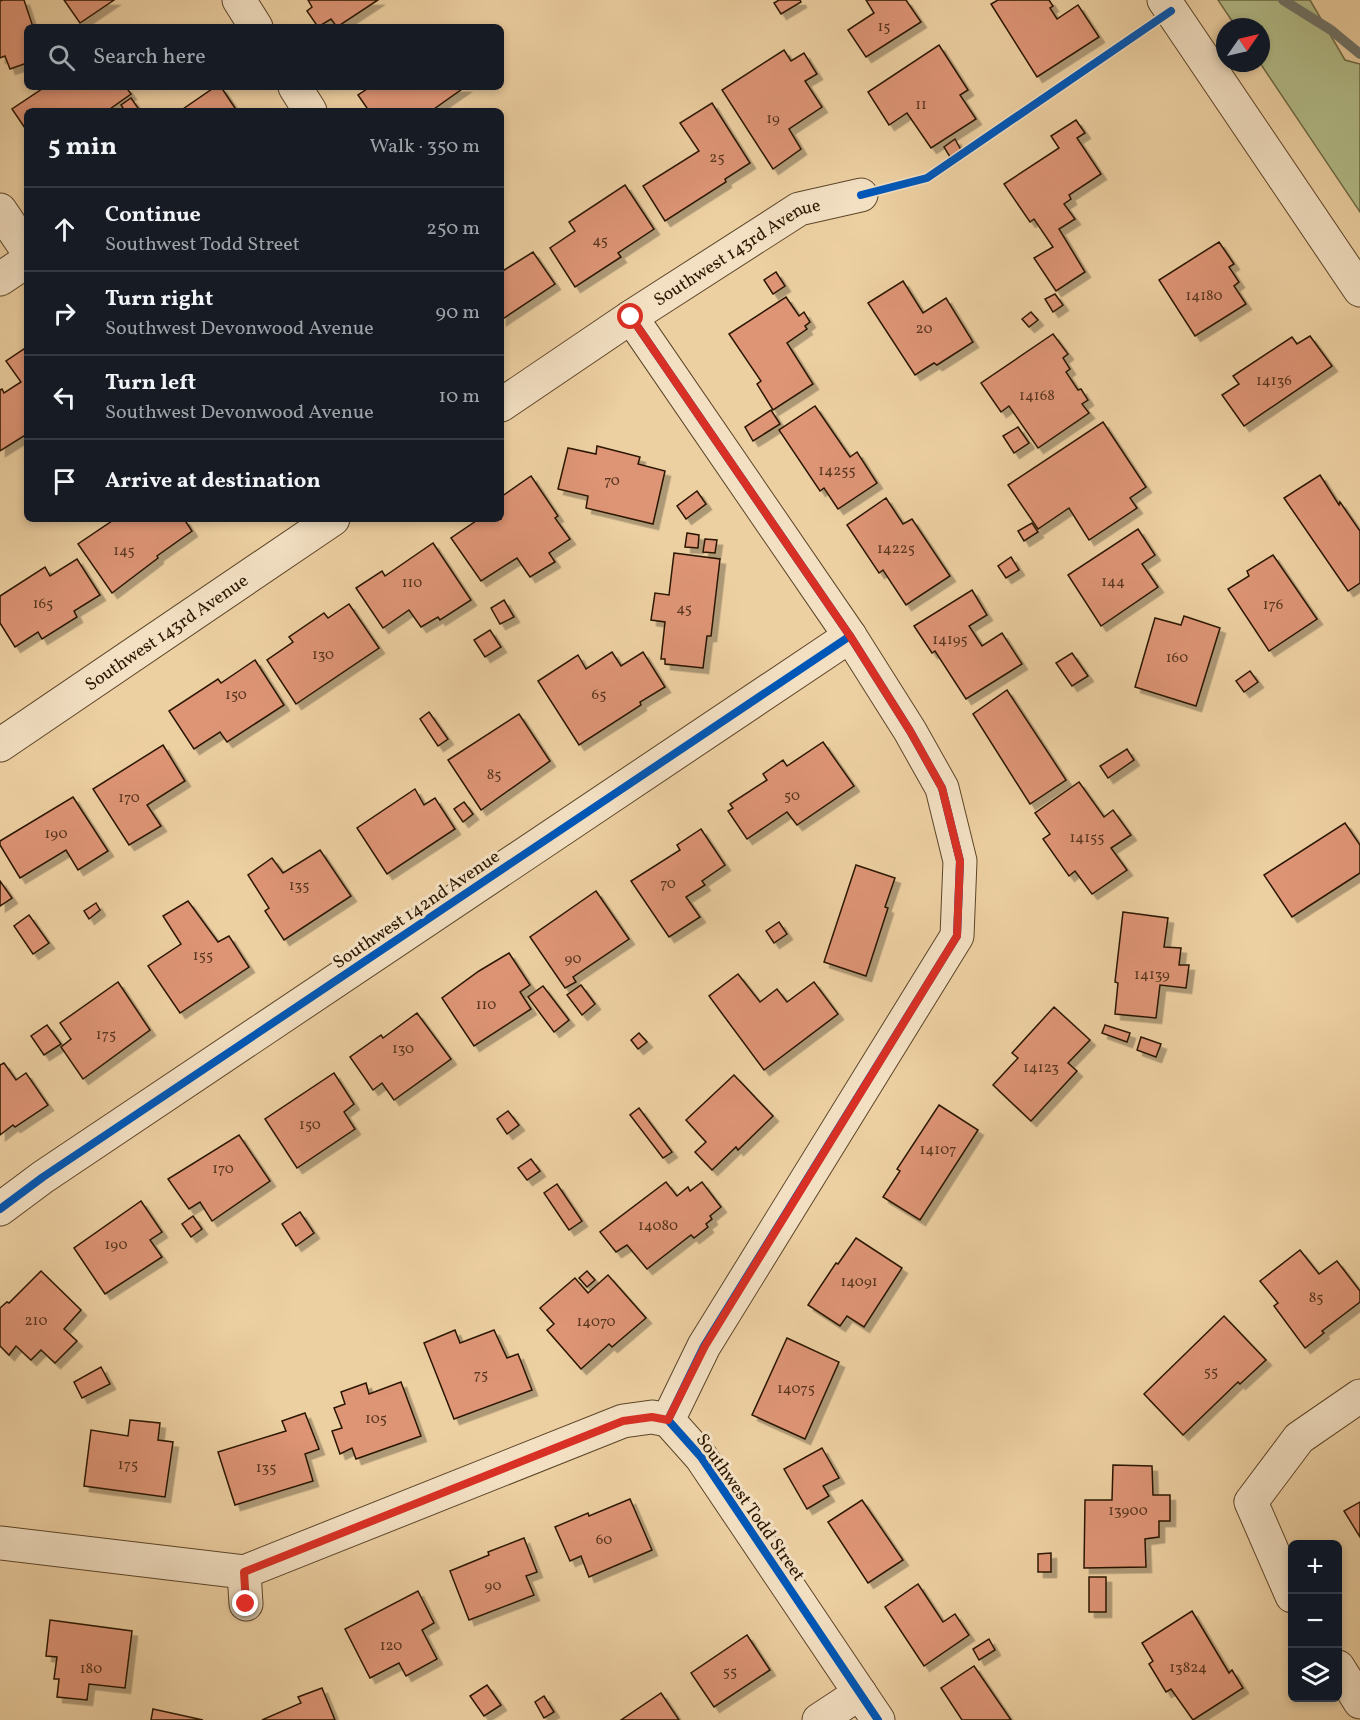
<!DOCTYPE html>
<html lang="en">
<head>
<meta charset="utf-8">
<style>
  body { margin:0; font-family:Vollkorn,serif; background:#242831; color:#f1f3f6 }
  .controls { position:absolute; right:18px; bottom:18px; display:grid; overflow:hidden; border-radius:9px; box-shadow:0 3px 9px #0003 }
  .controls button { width:54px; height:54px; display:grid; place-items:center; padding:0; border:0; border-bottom:2px solid #363941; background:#171b24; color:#f1f3f6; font:30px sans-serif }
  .compass { position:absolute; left:1216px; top:18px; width:54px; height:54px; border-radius:50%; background:#171b24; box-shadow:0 3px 9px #0003; rotate:56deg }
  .stop { position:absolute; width:18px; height:18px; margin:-14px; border:4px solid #d93025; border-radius:50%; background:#fff }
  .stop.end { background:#d93025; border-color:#fff; box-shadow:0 2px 6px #0008 }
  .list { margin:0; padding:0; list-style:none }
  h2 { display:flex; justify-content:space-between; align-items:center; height:78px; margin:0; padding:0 24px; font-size:26px }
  h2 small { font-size:20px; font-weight:400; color:#9ea1a6 }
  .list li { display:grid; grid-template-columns:39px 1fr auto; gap:18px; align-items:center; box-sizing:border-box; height:84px; padding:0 24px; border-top:2px solid #363941 }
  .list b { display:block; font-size:22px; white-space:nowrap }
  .list p { margin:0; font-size:20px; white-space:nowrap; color:#9ea1a6 }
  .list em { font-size:20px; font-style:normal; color:#9ea1a6 }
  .icon { flex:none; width:33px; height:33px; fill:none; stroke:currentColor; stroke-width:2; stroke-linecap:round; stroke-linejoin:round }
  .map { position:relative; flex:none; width:1360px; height:1720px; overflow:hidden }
  .search { position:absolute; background:#171b24; box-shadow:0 3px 9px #0003; left:24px; top:24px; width:480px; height:66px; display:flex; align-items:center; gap:15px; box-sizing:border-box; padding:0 21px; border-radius:9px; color:#9ea1a6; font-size:22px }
  .panel { position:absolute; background:#171b24; box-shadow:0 3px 9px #0003; left:24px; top:108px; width:480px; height:414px; border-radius:9px }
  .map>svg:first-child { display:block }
  .green { fill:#b2bc89; stroke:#6e6a44; stroke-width:1.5 }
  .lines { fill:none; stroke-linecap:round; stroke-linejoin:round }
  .stream { stroke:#70756b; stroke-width:10 }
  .building { fill:#de9576; stroke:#2b1700; stroke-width:1.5; filter:url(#shadow) }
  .minor-casing { stroke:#5c4528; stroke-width:35 }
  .minor { stroke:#f3e0c3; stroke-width:33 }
  .cycleway-casing { stroke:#f3e0c3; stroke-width:11 }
  .cycleway { stroke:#0057b8; stroke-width:8 }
  .route { stroke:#d93025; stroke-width:8 }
  .labels { text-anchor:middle; stroke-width:6; stroke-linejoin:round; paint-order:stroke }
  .number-label { font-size:15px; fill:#58361e }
  .street-label { font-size:18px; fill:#2b1700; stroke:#f3e0c3 }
</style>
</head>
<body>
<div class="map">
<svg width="1360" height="1720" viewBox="0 0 1360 1720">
  <defs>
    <filter id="shadow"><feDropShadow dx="5.5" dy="5.5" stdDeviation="0" flood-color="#0004"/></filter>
  </defs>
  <rect width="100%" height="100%" fill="#edd0a2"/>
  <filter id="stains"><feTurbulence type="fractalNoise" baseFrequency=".00333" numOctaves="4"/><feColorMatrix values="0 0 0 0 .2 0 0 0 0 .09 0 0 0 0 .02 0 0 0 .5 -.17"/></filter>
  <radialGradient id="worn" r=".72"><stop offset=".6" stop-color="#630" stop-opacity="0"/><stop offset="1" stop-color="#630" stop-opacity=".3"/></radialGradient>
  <!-- green -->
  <path class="green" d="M1218,0H1310L1345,60L1360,64V212L1260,63L1261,27H1236Z"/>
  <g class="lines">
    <!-- stream -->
    <path class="stream" d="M1283,0L1331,30L1360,54"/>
  </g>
  <!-- building -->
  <g class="building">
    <path d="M3,0H24L33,27H27V63L10,69L5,56L0,58V1Z"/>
    <path d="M64,0H114L80,23Z"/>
    <path d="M308,0H378L337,27L331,19L318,27L307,11L312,7Z"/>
    <path d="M779,0H800L801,2L781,14L774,3Z"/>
    <path d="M866,0H906L921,22L866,57L848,30L874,13Z"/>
    <path d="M998,0H1049L1053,6L1050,8L1057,19L1078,5L1099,37L1037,77L991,4Z"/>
    <path d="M939,45L968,90L960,95L976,119L931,148L907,113L889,125L868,92Z"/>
    <path d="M784,50L791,61L804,53L817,74L805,81L822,107L789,129L801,149L773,169L722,90Z"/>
    <path d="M45,87H126L131,94L107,111H27V131L12,109Z"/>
    <path d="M215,87H221L237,111H180Z"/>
    <path d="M370,87H465L431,111H369L358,95Z"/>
    <path d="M131,98L138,108L134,111H125L121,105Z"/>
    <path d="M712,103L750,163L725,179L726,182L665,221L643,186L699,151L680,123Z"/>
    <path d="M1076,120L1085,133L1077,138L1101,174L1069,195L1071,199L1064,204L1075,219L1059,229L1085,272L1056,291L1034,258L1053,247L1034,219L1030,222L1004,184L1059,148L1051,136Z"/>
    <path d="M955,139L961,150L950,157L944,147Z"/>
    <path d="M625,185L654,229L618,253L621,257L575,287L550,248L575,231L569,222Z"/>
    <path d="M1219,242L1234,264L1229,267L1239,282L1234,286L1246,304L1195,336L1159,280Z"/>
    <path d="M533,252L555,284L501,320V272Z"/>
    <path d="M776,272L785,286L773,294L764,280Z"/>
    <path d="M903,281L923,313L946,298L973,342L937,365L934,363L915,375L868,303Z"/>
    <path d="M1055,294L1063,305L1053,312L1045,299Z"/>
    <path d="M786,297L799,316L804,312L810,322L805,326L807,329L787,343L813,384L773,410L757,384L761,381L729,334Z"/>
    <path d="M1031,312L1038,320L1029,327L1022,319Z"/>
    <path d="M1053,334L1068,354L1063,358L1070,369L1066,372L1078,390L1081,389L1088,400L1082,404L1089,413L1038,448L1009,406L1001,412L981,383Z"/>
    <path d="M1310,336L1332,366L1244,426L1222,395L1239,384L1233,376L1292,337L1297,344Z"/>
    <path d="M27,347V434L0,451V390L2,389L4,393L21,382L6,361Z"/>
    <path d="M815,406L850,457L857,452L877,483L838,509L824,488L820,491L779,430Z"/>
    <path d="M771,410L780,424L753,441L745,427Z"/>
    <path d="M1103,422L1146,487L1130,498L1137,508L1089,540L1069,508L1038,529L1008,485Z"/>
    <path d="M1018,427L1029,443L1014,453L1003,436Z"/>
    <path d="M597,446L640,457L638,464L665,471L653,524L586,508L588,496L558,489L568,448L596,454Z"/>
    <path d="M1320,475L1339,505L1340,502L1360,531V583L1348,591L1284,498Z"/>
    <path d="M531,476L558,516L555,518L570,539L549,553L555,562L530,577L517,558L481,581L451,538L479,519H501V497Z"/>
    <path d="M697,491L706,504L686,519L677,506Z"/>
    <path d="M886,498L903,524L912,519L950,576L906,605L883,570L879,573L847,525Z"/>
    <path d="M115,519H184L192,531L157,556L158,558L112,593L78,544Z"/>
    <path d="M1032,523L1038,532L1024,541L1018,531Z"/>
    <path d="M1138,529L1155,555L1142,564L1158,587L1101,626L1068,575Z"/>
    <path d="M687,533L699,535L698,548L685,547Z"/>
    <path d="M705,539L717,540L715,553L703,552Z"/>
    <path d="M433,543L471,600L440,620L438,617L421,627L409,610L383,628L356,588L382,571L385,576Z"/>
    <path d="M674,553L720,559L711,636H707L703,668L665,664V659H661L665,622L651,620L655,593L669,595Z"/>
    <path d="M1273,555L1317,619L1269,651L1228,589L1249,576L1247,571Z"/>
    <path d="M1011,557L1019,570L1006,578L998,566Z"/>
    <path d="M77,559L100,595L74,611L77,617L42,639L38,632L15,647L0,623V596L45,567L50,576Z"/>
    <path d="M972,590L987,615L969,626L982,646L1002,633L1022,664L966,699L935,651L932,653L914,626Z"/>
    <path d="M504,600L514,617L500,624L491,608Z"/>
    <path d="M349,604L379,648L296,704L267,660L293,642L289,637L324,613L328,618Z"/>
    <path d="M1184,616L1220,628L1196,706L1135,687L1155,618L1181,625Z"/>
    <path d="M490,630L501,647L485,657L474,640Z"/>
    <path d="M612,652L621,666L643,652L665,687L640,702L641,705L579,745L538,681L578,655L586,669Z"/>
    <path d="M1072,653L1088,676L1072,686L1056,663Z"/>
    <path d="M255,660L284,705L227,742L220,732L194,749L169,711L218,679L221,683Z"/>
    <path d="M1250,671L1258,682L1244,692L1236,681Z"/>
    <path d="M1007,690L1066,780L1030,804L973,714Z"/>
    <path d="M429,712L448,739L438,746L420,719Z"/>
    <path d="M519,714L550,761L481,810L448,760Z"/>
    <path d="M823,742L854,786L797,825L787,812L747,839L728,811L733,808L730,804L767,780L763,774L783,760L787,766Z"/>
    <path d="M163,745L185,781L147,805L161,826L129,845L93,789Z"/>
    <path d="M1127,749L1134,760L1108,778L1100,766Z"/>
    <path d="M1079,782L1104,817L1113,810L1131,835L1111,848L1127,870L1092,894L1075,871L1069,876L1043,839L1050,834L1035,813Z"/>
    <path d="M415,789L424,805L435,798L455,829L387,874L357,828Z"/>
    <path d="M73,797L108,851L78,870L66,850L20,878L0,845V841Z"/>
    <path d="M464,802L473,814L463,822L454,809Z"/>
    <path d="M1345,823L1360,845V873L1292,917L1264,875Z"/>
    <path d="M701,829L725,865L702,881L705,885L686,897L700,917L669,937L631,881L680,850L677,845Z"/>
    <path d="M320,850L351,896L284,940L265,911L269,908L248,875L272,858L283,873Z"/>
    <path d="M856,865L895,878L885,907L888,908L866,976L824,962Z"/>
    <path d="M0,881L12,898L0,906Z"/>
    <path d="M596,891L629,939L573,977L576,982L565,988L530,937Z"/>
    <path d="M188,901L218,942L229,936L249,967L180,1013L148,966L181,944L163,916Z"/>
    <path d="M96,903L100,910L89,919L84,911Z"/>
    <path d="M1123,912L1168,918L1164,947L1181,948L1179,965H1189L1186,988L1160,985L1156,1018L1115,1014L1118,983L1115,982Z"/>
    <path d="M29,915L49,943L33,954L14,926Z"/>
    <path d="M779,922L787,934L774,943L766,931Z"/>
    <path d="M509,953L530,985L520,992L531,1009L474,1046L442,998L479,971Z"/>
    <path d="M738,974L760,1002L777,989L787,1002L814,982L838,1014L764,1070L709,996Z"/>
    <path d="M118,982L150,1030L83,1079L61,1047L71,1039L60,1023Z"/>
    <path d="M581,985L595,1004L582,1015L567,995Z"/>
    <path d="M543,986L569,1020L554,1032L528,997Z"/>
    <path d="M1054,1007L1090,1040L1068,1063L1077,1071L1031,1121L993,1085L1018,1058L1012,1053Z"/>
    <path d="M417,1013L451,1059L394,1100L382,1083L373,1090L350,1057L381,1035L383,1038Z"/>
    <path d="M47,1025L61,1044L44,1055L31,1036Z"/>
    <path d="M1105,1025L1130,1033L1127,1042L1102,1033Z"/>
    <path d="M639,1033L647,1042L638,1049L631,1040Z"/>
    <path d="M1141,1037L1161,1044L1156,1057L1137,1050Z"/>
    <path d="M4,1063L16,1080L26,1073L48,1105L15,1127L13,1125L0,1135V1065Z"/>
    <path d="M334,1073L354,1104L344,1112L355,1129L297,1168L265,1119Z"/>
    <path d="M734,1075L773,1116L738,1150L736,1147L712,1170L695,1152L706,1142L686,1120Z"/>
    <path d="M939,1105L978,1130L920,1220L883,1197L900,1171L897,1169Z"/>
    <path d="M639,1108L672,1152L663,1158L630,1115Z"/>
    <path d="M508,1111L519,1125L507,1134L497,1119Z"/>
    <path d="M239,1135L270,1181L212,1221L200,1202L189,1209L168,1179Z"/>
    <path d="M531,1159L540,1171L527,1180L518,1168Z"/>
    <path d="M666,1182L677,1196L688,1187L690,1191L702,1182L721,1207L710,1216L712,1219L706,1224L708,1227L694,1238L691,1235L647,1269L627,1245L616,1252L600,1232Z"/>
    <path d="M557,1184L582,1221L569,1230L544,1193Z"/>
    <path d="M141,1201L162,1232L150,1240L162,1257L105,1294L74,1248Z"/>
    <path d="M300,1212L314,1233L296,1246L282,1224Z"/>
    <path d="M193,1216L202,1229L191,1237L182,1224Z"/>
    <path d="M856,1238L902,1268L864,1327L847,1316L840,1326L808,1305L836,1263L838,1264Z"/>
    <path d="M1300,1250L1319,1274L1337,1261L1360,1291V1302L1322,1331L1324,1333L1305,1348L1274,1306L1278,1303L1260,1281Z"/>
    <path d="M41,1271L81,1310L64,1329L77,1341L55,1363L41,1350L31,1360L16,1346L9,1355L0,1346V1308L7,1302L9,1303Z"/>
    <path d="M587,1271L595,1280L587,1287L579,1278Z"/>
    <path d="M608,1275L646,1318L612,1347L609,1344L581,1369L547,1330L554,1324L540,1308L575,1278L588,1293Z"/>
    <path d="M1224,1316L1266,1360L1240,1384L1238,1382L1183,1435L1144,1394Z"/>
    <path d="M455,1330L460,1343L494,1330L507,1358L518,1354L532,1390L454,1419L424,1343Z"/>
    <path d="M787,1338L839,1362L805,1439L752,1415Z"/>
    <path d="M101,1367L110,1384L82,1398L74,1382Z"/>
    <path d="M401,1382L421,1436L356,1459L352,1448L340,1454L332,1431L342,1428L334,1408L345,1404L341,1392L366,1383L369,1394Z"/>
    <path d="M305,1413L319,1449L305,1454L313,1481L235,1505L218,1452L286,1431L282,1421Z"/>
    <path d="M130,1420L160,1423L158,1440L173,1442L165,1497L84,1486L91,1430L128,1436Z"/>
    <path d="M822,1448L839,1478L823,1486L829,1496L807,1509L784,1469Z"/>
    <path d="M1113,1465L1152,1466L1153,1495H1170V1521H1159V1537L1145,1539L1146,1567L1084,1568L1085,1500H1112Z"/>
    <path d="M630,1499L652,1550L589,1577L581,1556L570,1561L555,1527L588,1513L589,1516Z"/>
    <path d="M862,1500L903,1560L868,1583L828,1522Z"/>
    <path d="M1360,1502V1537L1344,1511Z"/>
    <path d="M524,1538L537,1572L526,1576L534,1595L469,1620L450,1571L489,1555L488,1552Z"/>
    <path d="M1051,1553V1572H1038V1554Z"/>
    <rect x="1089" y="1577" width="17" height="35"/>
    <path d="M918,1584L943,1622L955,1614L969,1635L924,1666L885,1607Z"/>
    <path d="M418,1591L434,1623L422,1630L437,1659L406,1676L399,1663L370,1678L345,1629Z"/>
    <path d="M1192,1611L1229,1673L1232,1670L1243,1688L1193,1720L1171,1689L1166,1692L1149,1664L1153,1661L1142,1643Z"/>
    <path d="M50,1620L132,1631L125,1688L89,1684L87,1700L57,1697L59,1679H54L57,1657L46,1656Z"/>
    <path d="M747,1635L770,1670L714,1707L691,1673Z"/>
    <path d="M989,1639L995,1650L979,1660L973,1649Z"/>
    <path d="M974,1666L1011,1720H962L941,1688Z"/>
    <path d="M487,1685L501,1705L484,1716L470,1696Z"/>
    <path d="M322,1688L335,1720H262L301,1703L298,1697Z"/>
    <path d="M661,1693L679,1720H621Z"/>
    <path d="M544,1696L554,1712L544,1718L535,1702Z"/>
    <path d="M153,1709L203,1720H151Z"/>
  </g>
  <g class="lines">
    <defs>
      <g id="minor">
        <path d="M239,0L256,27"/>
        <path d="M1164,0L1360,290"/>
        <path d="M295,87L310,111"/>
        <path d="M0,210L27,250"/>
        <path d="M0,279L27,261"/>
        <path d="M631,317L850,636L910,731L942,788L960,861L957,936L704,1346L668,1420L701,1457L878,1720"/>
        <path id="s1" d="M501,405L631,317L799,209L861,195"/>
        <path id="s2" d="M0,745L333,519"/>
        <path d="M0,1209L43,1177L850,636"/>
        <path d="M0,1543L244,1572L623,1421L652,1417L668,1420"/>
        <path d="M244,1572L246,1604"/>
        <path d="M1292,1596L1251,1502L1299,1438L1360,1396"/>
        <path d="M1338,1667L1360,1702"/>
        <path d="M819,1720L860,1693"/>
      </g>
    </defs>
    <!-- minor casing -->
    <use href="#minor" class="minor-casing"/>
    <!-- minor -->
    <use href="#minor" class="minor"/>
    <defs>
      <g id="cycleway">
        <path d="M861,195L927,178L1171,11"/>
        <path d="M631,317L850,636L910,731L942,788L960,861L957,936L704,1346L668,1420L701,1457L878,1720"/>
        <path d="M0,1209L43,1177L850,636"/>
      </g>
    </defs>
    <!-- cycleway casing -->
    <use href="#cycleway" class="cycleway-casing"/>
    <!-- cycleway -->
    <use href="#cycleway" class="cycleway"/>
  </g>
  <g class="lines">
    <!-- route -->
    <path class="route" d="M246,1604L244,1572L623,1421L652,1417L668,1420L705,1346L957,936L960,861L942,788L910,731L850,636L631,317"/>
  </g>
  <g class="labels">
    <!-- number labels -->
    <g class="number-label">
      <text x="884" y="31">15</text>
      <text x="921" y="109">11</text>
      <text x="773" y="123">19</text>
      <text x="717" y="162">25</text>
      <text x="600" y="245">45</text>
      <text x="1204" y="300">14180</text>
      <text x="924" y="333">20</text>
      <text x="1274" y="385">14136</text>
      <text x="1037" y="400">14168</text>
      <text x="837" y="475">14255</text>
      <text x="612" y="485">70</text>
      <text x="896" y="553">14225</text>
      <text x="124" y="555">145</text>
      <text x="1113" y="586">144</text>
      <text x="412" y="587">110</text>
      <text x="43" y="608">165</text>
      <text x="1273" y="609">176</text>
      <text x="684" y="613">45</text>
      <text x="950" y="644">14195</text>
      <text x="323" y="659">130</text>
      <text x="1177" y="662">160</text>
      <text x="236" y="699">150</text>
      <text x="599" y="699">65</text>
      <text x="494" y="779">85</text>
      <text x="792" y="800">50</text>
      <text x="129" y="802">170</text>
      <text x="56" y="838">190</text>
      <text x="1087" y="842">14155</text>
      <text x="668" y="888">70</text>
      <text x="299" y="890">135</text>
      <text x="203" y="960">155</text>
      <text x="573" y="963">90</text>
      <text x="1152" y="979">14139</text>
      <text x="486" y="1009">110</text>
      <text x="106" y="1039">175</text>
      <text x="403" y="1053">130</text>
      <text x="1041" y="1072">14123</text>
      <text x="310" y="1129">150</text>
      <text x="938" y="1154">14107</text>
      <text x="223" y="1173">170</text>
      <text x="658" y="1230">14080</text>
      <text x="116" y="1249">190</text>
      <text x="859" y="1286">14091</text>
      <text x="1316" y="1302">85</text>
      <text x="36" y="1325">210</text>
      <text x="596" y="1326">14070</text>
      <text x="1211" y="1376">55</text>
      <text x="481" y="1379">75</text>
      <text x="796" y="1393">14075</text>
      <text x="376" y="1423">105</text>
      <text x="128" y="1469">175</text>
      <text x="266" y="1472">135</text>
      <text x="1128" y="1515">13900</text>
      <text x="604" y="1544">60</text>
      <text x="493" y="1590">90</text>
      <text x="391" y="1650">120</text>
      <text x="1188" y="1672">13824</text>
      <text x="91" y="1673">180</text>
      <text x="730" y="1676">55</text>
    </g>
    <!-- street labels -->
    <g class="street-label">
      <text dy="6" stroke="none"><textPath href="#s1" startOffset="282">Southwest 143rd Avenue</textPath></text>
      <text dy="6" stroke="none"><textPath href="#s2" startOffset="201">Southwest 143rd Avenue</textPath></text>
      <text transform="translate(416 909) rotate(-34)" y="6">Southwest 142nd Avenue</text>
      <text transform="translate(751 1507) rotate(55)" y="6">Southwest Todd Street</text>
    </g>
  </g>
  <rect width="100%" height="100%" filter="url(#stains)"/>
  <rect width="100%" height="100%" fill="url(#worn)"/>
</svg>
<div class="controls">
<button>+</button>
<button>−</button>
<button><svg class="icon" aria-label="layers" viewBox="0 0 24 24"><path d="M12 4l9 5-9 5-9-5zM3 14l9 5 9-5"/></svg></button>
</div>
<svg class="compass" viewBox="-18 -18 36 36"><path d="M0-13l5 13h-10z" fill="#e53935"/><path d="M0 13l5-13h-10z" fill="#9ea1a6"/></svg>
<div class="stop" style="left:631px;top:317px"></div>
<div class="stop end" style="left:246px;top:1604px"></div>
<div class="search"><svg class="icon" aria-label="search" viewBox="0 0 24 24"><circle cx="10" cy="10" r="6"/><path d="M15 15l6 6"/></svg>Search here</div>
<section class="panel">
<h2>5 min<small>Walk · 350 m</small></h2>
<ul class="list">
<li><svg class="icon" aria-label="ahead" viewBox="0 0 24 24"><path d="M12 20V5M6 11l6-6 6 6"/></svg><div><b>Continue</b><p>Southwest Todd Street</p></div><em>250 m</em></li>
<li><svg class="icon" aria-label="right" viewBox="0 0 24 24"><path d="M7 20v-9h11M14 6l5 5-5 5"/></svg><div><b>Turn right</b><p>Southwest Devonwood Avenue</p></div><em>90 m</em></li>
<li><svg class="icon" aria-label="left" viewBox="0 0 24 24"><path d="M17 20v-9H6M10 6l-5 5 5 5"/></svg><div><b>Turn left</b><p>Southwest Devonwood Avenue</p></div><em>10 m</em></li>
<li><svg class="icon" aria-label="arrive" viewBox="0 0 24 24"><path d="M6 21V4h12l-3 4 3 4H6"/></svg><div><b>Arrive at destination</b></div></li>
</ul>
</section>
</div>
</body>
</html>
